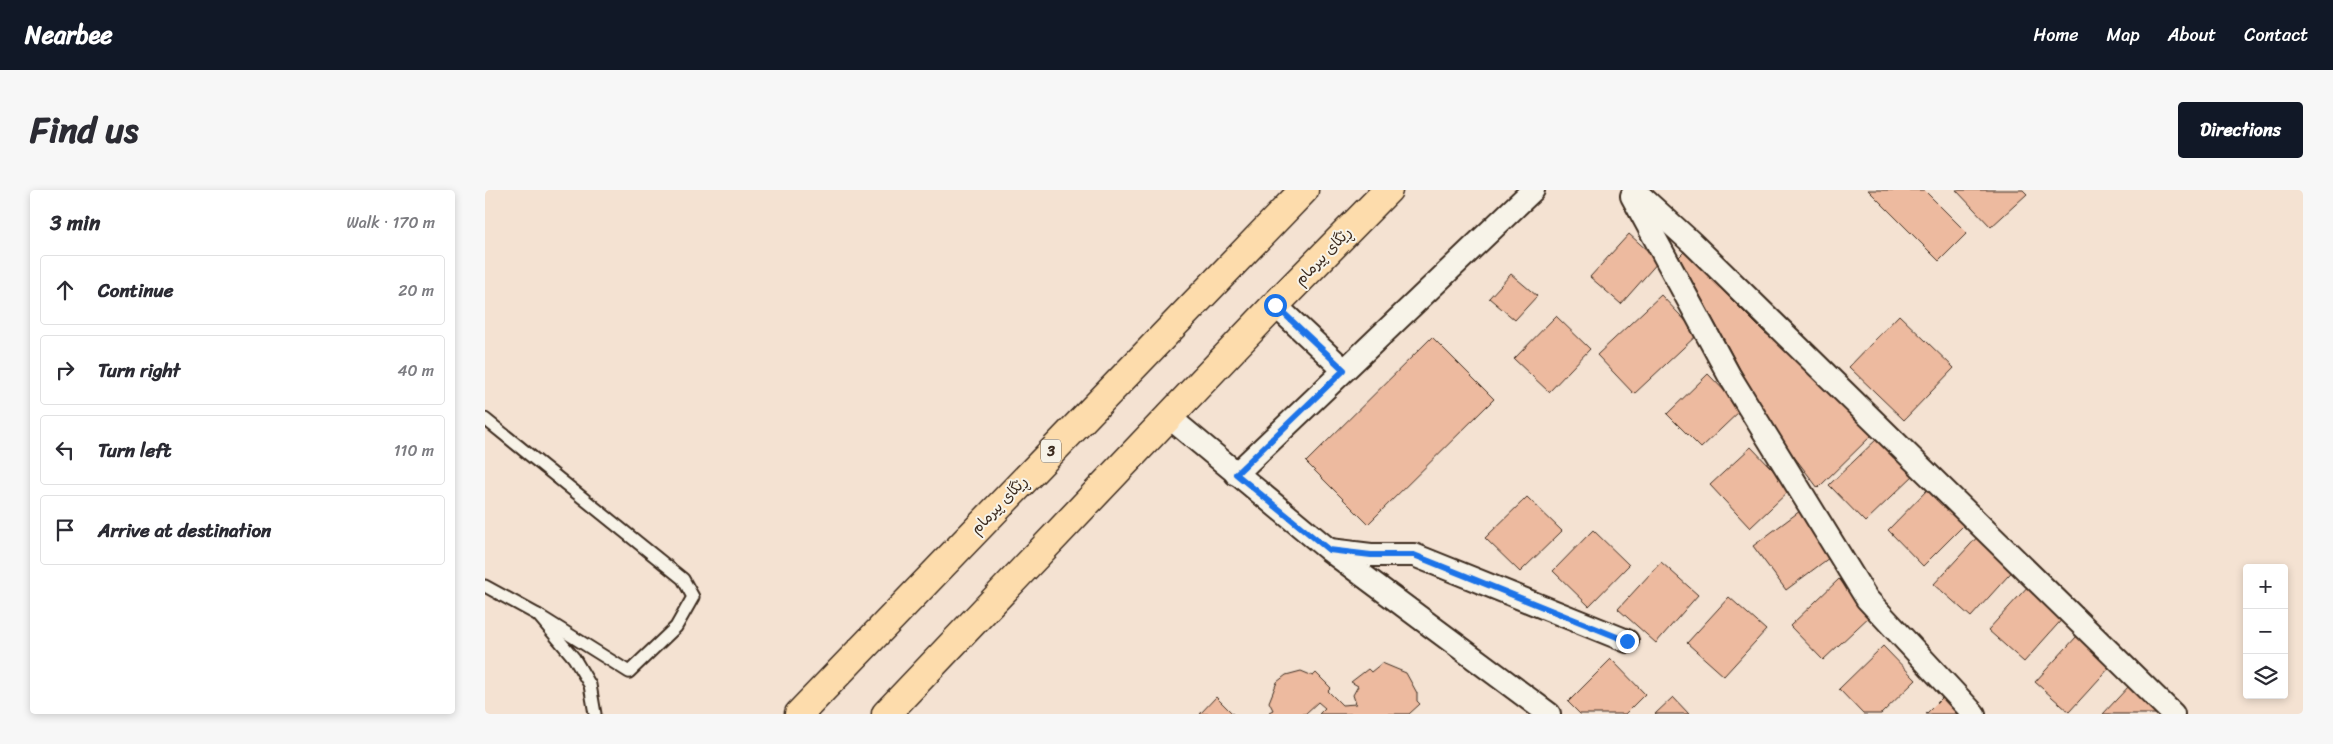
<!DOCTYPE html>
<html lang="en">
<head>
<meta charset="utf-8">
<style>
  body { margin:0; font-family:Sriracha,"Playpen Sans Arabic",sans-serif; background:#f7f7f7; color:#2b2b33 }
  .controls { position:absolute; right:15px; bottom:15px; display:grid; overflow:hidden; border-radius:5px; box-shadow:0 2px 8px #0003 }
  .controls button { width:45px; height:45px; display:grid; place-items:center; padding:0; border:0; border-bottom:1px solid #e1e1e2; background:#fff; color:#2b2b33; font:25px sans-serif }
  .stop { position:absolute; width:15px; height:15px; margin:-11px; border:4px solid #1a73e8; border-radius:50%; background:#fff }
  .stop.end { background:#1a73e8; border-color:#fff; box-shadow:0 1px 5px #0008 }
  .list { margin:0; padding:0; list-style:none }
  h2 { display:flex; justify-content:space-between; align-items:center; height:65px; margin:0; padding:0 20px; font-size:21px }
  h2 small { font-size:16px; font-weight:400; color:#7c7c81 }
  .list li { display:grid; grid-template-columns:32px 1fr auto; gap:15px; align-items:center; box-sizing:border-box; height:70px; margin:0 10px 10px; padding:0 10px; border:1px solid #e1e1e2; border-radius:5px }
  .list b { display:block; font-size:19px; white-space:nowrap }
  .list em { font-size:16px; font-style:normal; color:#7c7c81 }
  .icon { flex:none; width:28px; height:28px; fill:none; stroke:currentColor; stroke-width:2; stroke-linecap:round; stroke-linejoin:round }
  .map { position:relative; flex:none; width:1818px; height:524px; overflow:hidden; border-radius:5px }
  header { display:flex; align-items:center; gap:30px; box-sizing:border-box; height:70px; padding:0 25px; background:#111827; color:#fff }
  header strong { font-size:24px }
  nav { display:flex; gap:28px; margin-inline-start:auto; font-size:18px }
  .intro { display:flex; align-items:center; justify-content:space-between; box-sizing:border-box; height:120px; padding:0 30px }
  h1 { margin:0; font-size:35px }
  .button { padding:12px 22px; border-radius:5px; background:#111827; color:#fff; font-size:18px; font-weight:700 }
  main { display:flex; gap:30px; padding:0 30px }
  aside { flex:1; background:#fff; border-radius:5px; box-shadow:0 2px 8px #0003 }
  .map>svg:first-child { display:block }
  .building { fill:#edba9f; stroke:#3b2a1e }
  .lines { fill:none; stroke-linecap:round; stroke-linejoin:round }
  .service-casing { stroke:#3b2a1e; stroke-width:15 }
  .minor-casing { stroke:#3b2a1e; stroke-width:26 }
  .trunk-casing { stroke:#3b2a1e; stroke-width:31 }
  .service { stroke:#f7f3e8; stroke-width:11 }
  .minor { stroke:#f7f3e8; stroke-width:22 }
  .trunk { stroke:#fddcac; stroke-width:28 }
  .route { stroke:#1a73e8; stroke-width:6 }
  .labels { text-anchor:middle; stroke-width:4; stroke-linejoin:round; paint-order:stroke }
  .shield { fill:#f7f3e8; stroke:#73665b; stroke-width:1 }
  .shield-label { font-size:14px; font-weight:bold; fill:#3b2a1e }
  .street-label { font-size:15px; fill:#3b2a1e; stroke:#f7f3e8 }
</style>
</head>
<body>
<header>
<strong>Nearbee</strong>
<nav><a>Home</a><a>Map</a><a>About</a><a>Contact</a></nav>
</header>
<div class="intro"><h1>Find us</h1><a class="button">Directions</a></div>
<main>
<aside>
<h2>3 min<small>Walk · 170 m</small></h2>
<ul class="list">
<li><svg class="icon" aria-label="ahead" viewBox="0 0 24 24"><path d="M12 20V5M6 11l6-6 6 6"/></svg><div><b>Continue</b></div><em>20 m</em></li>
<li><svg class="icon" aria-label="right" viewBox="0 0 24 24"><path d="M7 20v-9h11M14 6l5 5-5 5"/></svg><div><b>Turn right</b></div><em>40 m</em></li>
<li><svg class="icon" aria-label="left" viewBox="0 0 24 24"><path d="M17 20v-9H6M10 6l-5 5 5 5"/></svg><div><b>Turn left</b></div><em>110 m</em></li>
<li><svg class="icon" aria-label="arrive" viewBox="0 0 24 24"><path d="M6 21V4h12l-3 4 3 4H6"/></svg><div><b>Arrive at destination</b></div></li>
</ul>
</aside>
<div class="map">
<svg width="1818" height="524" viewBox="0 0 1818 524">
  <rect width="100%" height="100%" fill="#f4e2d2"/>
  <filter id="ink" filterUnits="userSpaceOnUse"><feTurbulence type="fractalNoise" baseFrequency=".02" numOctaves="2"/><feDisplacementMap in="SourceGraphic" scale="10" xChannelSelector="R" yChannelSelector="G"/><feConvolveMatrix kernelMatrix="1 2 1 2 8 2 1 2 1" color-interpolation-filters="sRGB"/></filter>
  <g filter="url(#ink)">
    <!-- building -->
    <g class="building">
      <path d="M1383,0H1439L1482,43L1454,71Z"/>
      <path d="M1471,0H1538L1542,4L1506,37Z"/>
      <path d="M1144,44L1174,71L1136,114L1105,87Z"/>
      <path d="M1199,62L1280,143L1330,180L1391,241L1333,298L1278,226L1263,194L1194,67Z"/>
      <path d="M1026,84L1052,106L1030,130L1004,108Z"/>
      <path d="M1176,105L1213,144L1149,204L1112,165Z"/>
      <path d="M1414,125L1469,178L1419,230L1364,177Z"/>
      <path d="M1071,126L1105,159L1064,202L1029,169Z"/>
      <path d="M947,147L1009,209L883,334L821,272Z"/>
      <path d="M1223,184L1257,219L1216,258L1182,224Z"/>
      <path d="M1395,246L1431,283L1380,332L1344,295Z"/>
      <path d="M1266,257L1306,299L1265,338L1225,295Z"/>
      <path d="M1446,296L1482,332L1438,376L1403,340Z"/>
      <path d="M1042,307L1077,341L1035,382L1000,348Z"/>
      <path d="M1319,318L1352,362L1301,400L1268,356Z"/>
      <path d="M1108,340L1144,375L1104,416L1068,381Z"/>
      <path d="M1496,343L1532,376L1486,427L1449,394Z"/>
      <path d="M1176,372L1213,405L1171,453L1133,419Z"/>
      <path d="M1354,389L1387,424L1338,470L1305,436Z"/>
      <path d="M1545,394L1580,426L1539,472L1503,440Z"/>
      <path d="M1244,407L1281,440L1239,486L1202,453Z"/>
      <path d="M1592,446L1626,476L1584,522L1550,492Z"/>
      <path d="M1398,456L1431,490L1396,524H1378L1354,499Z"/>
      <path d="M1126,469L1160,504L1140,524H1095L1083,512Z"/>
      <path d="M897,473L921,483L932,503V511L935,514L924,524H834L840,518L833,512L820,524H786L784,522L788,520L784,512L792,492L801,485L816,481L828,486L831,483L846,498L843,501L857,515L871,514L868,505L873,496L866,492L883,479L886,482Z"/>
      <path d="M1645,495L1678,524H1618Z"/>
      <path d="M731,507L748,524H715Z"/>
      <path d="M1188,507L1204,524H1170Z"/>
      <path d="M1457,508L1473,524H1441Z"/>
    </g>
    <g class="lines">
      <defs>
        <g id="service">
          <path d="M0,229L198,389L208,407L191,437L144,482L53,425"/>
          <path d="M0,396L53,425L89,468L105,495L110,524"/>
        </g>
        <g id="minor">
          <path d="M1149,0L1206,52L1688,524"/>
          <path d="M1147,6L1244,185L1382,409L1489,524"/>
          <path d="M790,115L859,180"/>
          <path d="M684,227L844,360L1064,524"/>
          <path d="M751,284L1048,0"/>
          <path d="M845,360L886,365H929L1142,451"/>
        </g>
        <g id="trunk">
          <path d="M314,524L819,0"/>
          <path d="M401,524L790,115L903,0"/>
        </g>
      </defs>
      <!-- service casing -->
      <use href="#service" class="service-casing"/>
      <!-- minor casing -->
      <use href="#minor" class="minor-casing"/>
      <!-- trunk casing -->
      <use href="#trunk" class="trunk-casing"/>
      <!-- service -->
      <use href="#service" class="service"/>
      <!-- minor -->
      <use href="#minor" class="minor"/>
      <!-- trunk -->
      <use href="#trunk" class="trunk"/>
    </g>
  </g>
  <g class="lines" filter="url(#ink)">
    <!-- route -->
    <path class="route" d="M790,115L859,180L751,284L844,360L886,365H929L1142,451"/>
  </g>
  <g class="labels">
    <!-- shield labels -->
    <rect class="shield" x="556" y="249.5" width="20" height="23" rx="4"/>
    <g class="shield-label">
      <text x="566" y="266">3</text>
    </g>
    <!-- street labels -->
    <g class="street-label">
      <text transform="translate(838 66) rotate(-46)" y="5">ڕێگای پیرمام</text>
      <text transform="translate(514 315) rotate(-46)" y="5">ڕێگای پیرمام</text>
    </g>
  </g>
</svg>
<div class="controls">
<button>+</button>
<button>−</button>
<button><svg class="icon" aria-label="layers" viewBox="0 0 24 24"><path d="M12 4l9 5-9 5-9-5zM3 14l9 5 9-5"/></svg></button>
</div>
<div class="stop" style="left:790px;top:115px"></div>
<div class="stop end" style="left:1142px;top:451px"></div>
</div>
</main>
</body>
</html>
